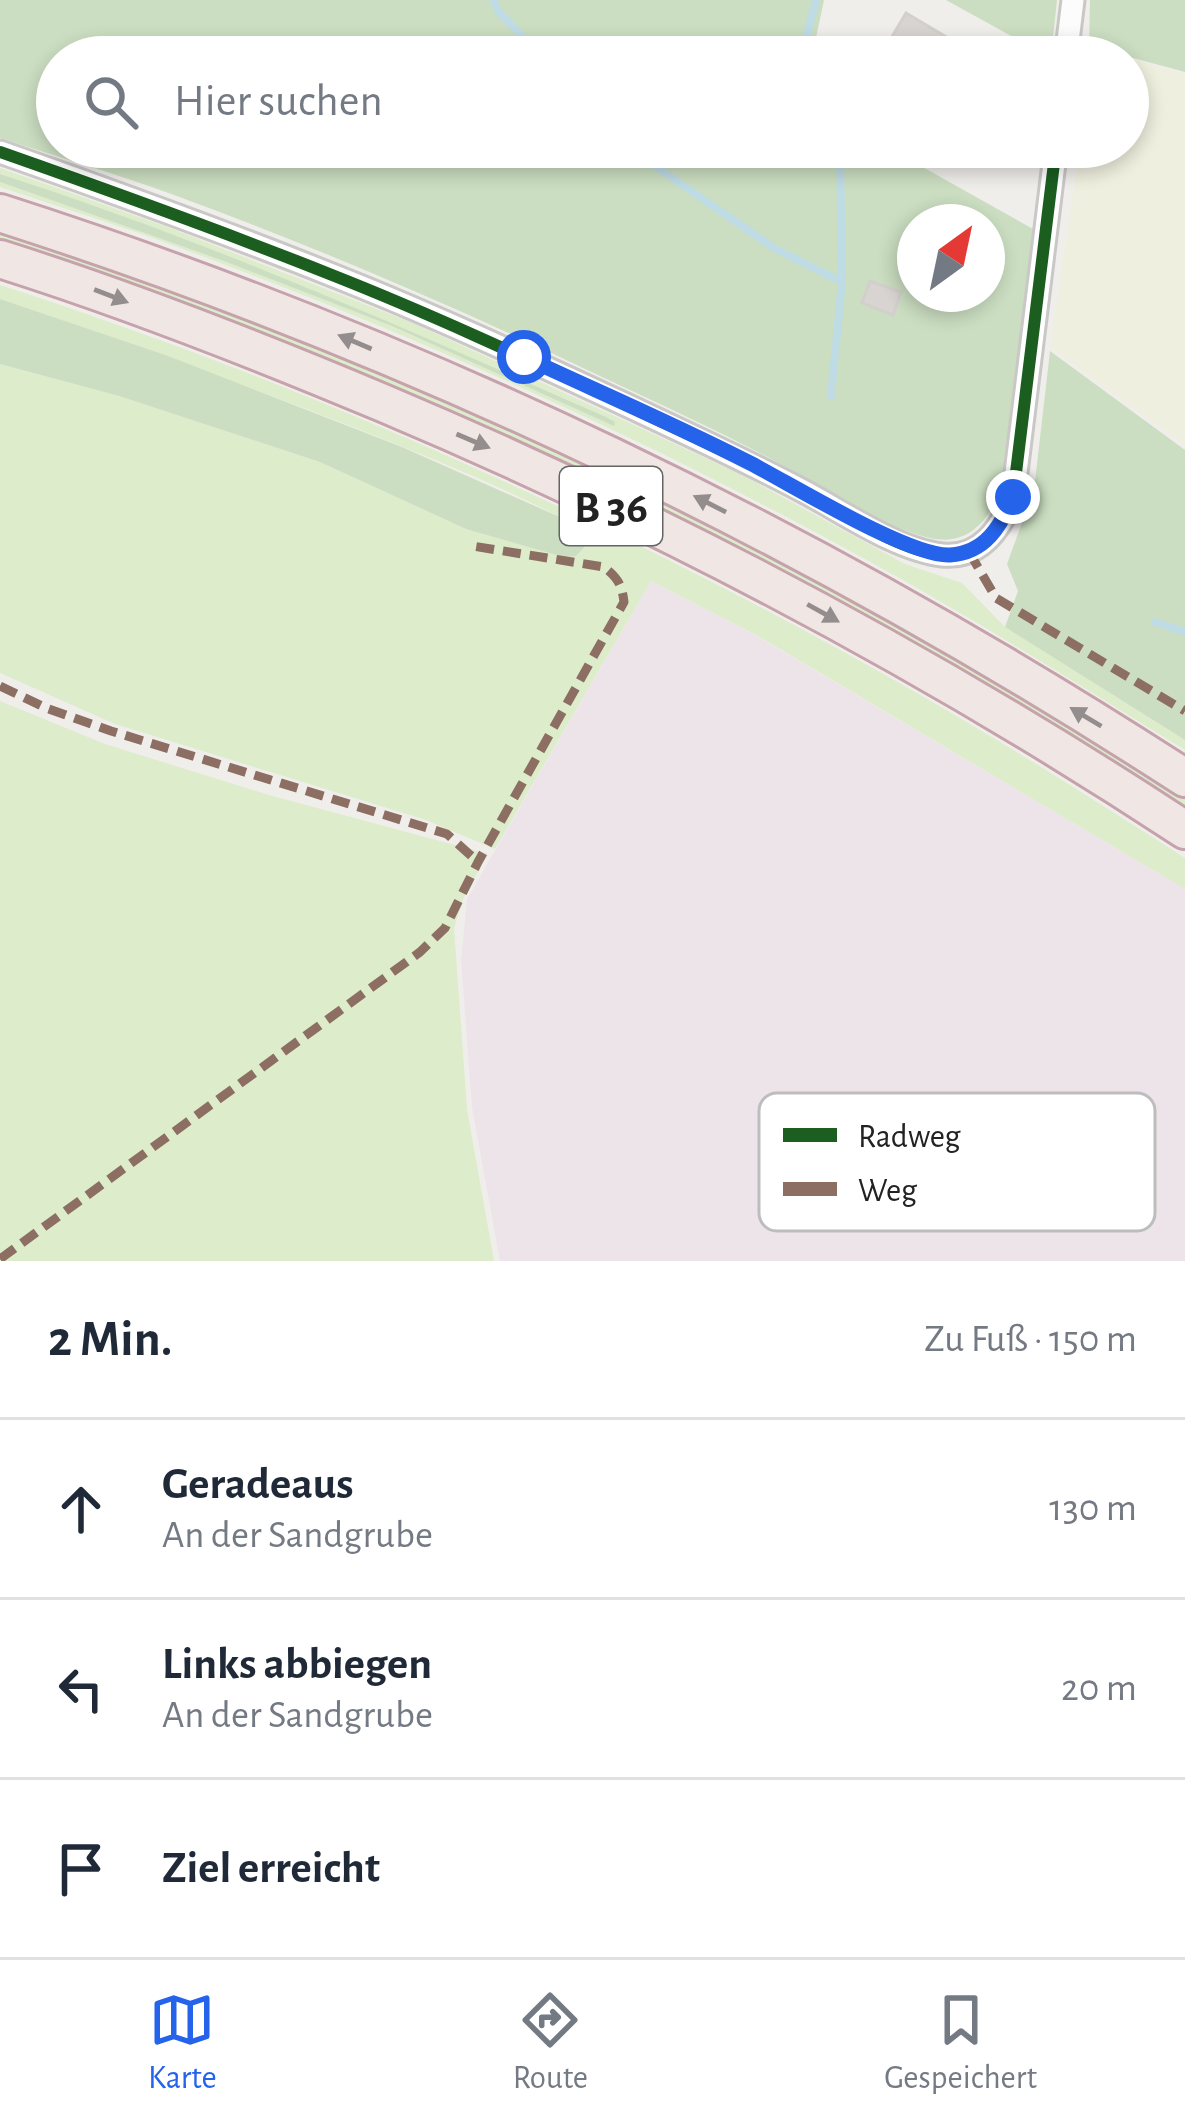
<!DOCTYPE html>
<html lang="de">
<head>
<meta charset="utf-8">
<style>
  body { margin:0; font-family:"Alegreya Sans",sans-serif; background:#f2f2f3; color:#1f2937 }
  .compass { position:absolute; left:897px; top:204px; width:108px; height:108px; border-radius:50%; background:#fff; box-shadow:0 6px 18px #0003; rotate:33deg }
  .stop { position:absolute; width:36px; height:36px; margin:-27px; border:9px solid #2563eb; border-radius:50%; background:#fff }
  .stop.end { background:#2563eb; border-color:#fff; box-shadow:0 3px 12px #0008 }
  .list { margin:0; padding:0; list-style:none }
  h2 { display:flex; justify-content:space-between; align-items:center; height:156px; margin:0; padding:0 48px; font-size:51px }
  h2 small { font-size:39px; font-weight:400; color:#747a83 }
  .list li { display:grid; grid-template-columns:78px 1fr auto; gap:36px; align-items:center; box-sizing:border-box; height:180px; padding:0 48px; border-top:3px solid #e0e1e3 }
  .list b { display:block; font-size:45px; white-space:nowrap }
  .list p { margin:0; font-size:39px; white-space:nowrap; color:#747a83 }
  .list em { font-size:39px; font-style:normal; color:#747a83 }
  .icon { flex:none; width:66px; height:66px; fill:none; stroke:currentColor; stroke-width:2; stroke-linecap:round; stroke-linejoin:round }
  .map { position:relative; flex:none; width:1185px; height:1261px; overflow:hidden }
  .search { position:absolute; background:#fff; box-shadow:0 6px 18px #0003; left:36px; right:36px; top:36px; height:132px; display:flex; align-items:center; gap:30px; box-sizing:border-box; padding:0 42px; border-radius:66px; color:#747a83; font-size:45px }
  .sheet { height:696px; background:#fff }
  nav { display:flex; justify-content:space-around; align-items:center; box-sizing:border-box; height:168px; border-top:3px solid #e0e1e3; background:#fff; font-size:33px; color:#747a83 }
  nav a { display:grid; justify-items:center; gap:6px }
  nav .on { color:#2563eb }
  .map>svg:first-child { display:block }
  .industrial { fill:#ede4e9 }
  .farmland { fill:#efefdf }
  .grass { fill:#ddeccb }
  .forest { fill:#cbdec1; fill-rule:evenodd }
  .lines { fill:none; stroke-linecap:round; stroke-linejoin:round }
  .stream { stroke:#bfdbe3; stroke-width:8 }
  .building { fill:#d7d4d2; stroke:#d3d0cc; stroke-width:3 }
  .minor-casing { stroke:#c9c8c7; stroke-width:27 }
  .trunk-casing { stroke:#c5a2ac; stroke-width:42 }
  .minor { stroke:#fdfcfc; stroke-width:21 }
  .trunk { stroke:#f0e6e4; stroke-width:36 }
  .quiet { stroke:#8d6e63; stroke-width:9; stroke-dasharray:18 9; stroke-linecap:butt }
  .cycleway-casing { stroke:#fff; stroke-width:20 }
  .cycleway { stroke:#1b5e20; stroke-width:12 }
  .oneway { fill:#938e8d }
  .route { stroke:#2563eb; stroke-width:15 }
  .labels { text-anchor:middle; stroke-width:9; stroke-linejoin:round; paint-order:stroke }
  .shield { fill:#fff; stroke:#646464; stroke-width:3 }
  .shield-label { font-size:45px; font-weight:bold; fill:#222 }
  .key { fill:#fff; stroke:#bdbdbd; stroke-width:3 }
  .key-label { font-size:33px; fill:#222 }
</style>
</head>
<body>
<div class="map">
<svg width="1185" height="1261" viewBox="0 0 1185 1261">
  <rect width="100%" height="100%" fill="#f0eeeb"/>
  <!-- industrial -->
  <path class="industrial" d="M651,581L755,635L1185,889V1261H500L472,1108L461,960L467,899Z"/>
  <!-- farmland -->
  <path class="farmland" d="M1128,58L1185,74V445L1050,347L1080,147H1128Z"/>
  <!-- grass -->
  <g class="grass">
    <path d="M0,168L170,228L415,324L740,474L905,564L962,583L1005,627L1185,740V750C1082,687 980,622 874,564C649,440 413,333 172,245C115,224 57,206 0,187V182L224,261L392,326L613,425L604,416C405,328 206,241 0,174Z"/>
    <path d="M0,230C207,300 410,379 607,473C807,567 997,681 1185,797V809L943,660L0,242Z"/>
    <path d="M0,285C291,379 574,504 842,651C960,715 1073,786 1185,858V889L756,635L651,581L495,849L426,820L115,724L0,673V364L119,396L320,462L466,529L588,533C515,490 423,455 345,424C230,380 116,338 0,299Z"/>
    <path d="M0,701L105,744L269,795L488,854L464,897L454,928L467,1109L494,1261H0Z"/>
  </g>
  <!-- forest -->
  <g class="forest">
    <path d="M0,0H824L812,57H57V147H887L1033,229L1000,495C985,524 966,546 930,538C884,528 818,484 775,461C719,431 660,404 602,377C463,310 319,248 174,195C117,174 58,157 0,138ZM915,222H987V294H915Z"/>
    <path d="M946,0H1057L1051,57H1049Z"/>
    <path d="M1090,0H1185V72L1089,46Z"/>
    <path d="M0,174C206,240 405,328 604,416L615,422L614,426L392,326L224,261L0,182Z"/>
    <path d="M0,299L168,356L402,447L562,518L588,533L590,541L576,556L564,557L466,529L320,462L119,396L0,364Z"/>
    <path d="M1050,351L1185,450V740L1005,627L1018,591L1007,564L1034,490Z"/>
  </g>
  <g class="lines">
    <!-- stream -->
    <g class="stream">
      <path d="M493,0L499,12L542,57"/>
      <path d="M801,57L816,0"/>
      <path d="M627,147L774,248L842,282"/>
      <path d="M831,396L842,282L840,147"/>
      <path d="M1155,622L1185,632"/>
    </g>
  </g>
  <!-- building -->
  <g class="building">
    <path d="M906,13L980,57H880Z"/>
    <path d="M870,281L901,292L893,315L862,303Z"/>
  </g>
  <g class="lines">
    <defs>
      <g id="minor">
        <path d="M1066,57L1073,0"/>
        <path d="M0,152C111,191 222,231 332,275C436,316 538,364 639,411C694,437 749,462 803,491C843,512 897,550 942,555C981,559 1001,528 1013,497L1056,147"/>
      </g>
      <g id="trunk">
        <path d="M0,213C418,347 817,539 1185,778"/>
        <path d="M0,259C130,300 257,350 383,403C663,521 931,663 1185,830"/>
      </g>
    </defs>
    <!-- minor casing -->
    <use href="#minor" class="minor-casing"/>
    <!-- trunk casing -->
    <use href="#trunk" class="trunk-casing"/>
    <!-- minor -->
    <use href="#minor" class="minor"/>
    <!-- trunk -->
    <use href="#trunk" class="trunk"/>
    <!-- quiet -->
    <g class="quiet">
      <path d="M969,552L996,598L1185,711"/>
      <path d="M0,686L46,708L111,731L447,834L478,862"/>
      <path d="M0,1259L420,952L445,928L478,862L624,602C622,585 618,578 604,567L472,546"/>
    </g>
    <defs>
      <path id="cycleway" d="M0,152C111,191 222,231 332,275C436,316 538,364 639,411C694,437 749,462 803,491C843,512 897,550 942,555C981,559 1001,528 1013,497L1056,147"/>
    </defs>
    <!-- cycleway casing -->
    <use href="#cycleway" class="cycleway-casing"/>
    <!-- cycleway -->
    <use href="#cycleway" class="cycleway"/>
  </g>
  <!-- one-way arrows -->
  <defs><path id="oneway-solid" d="M-6-.8H1V-3.2L6.5 0L1 3.2V.8H-6Z" transform="scale(3)"/></defs>
  <g class="oneway">
    <use href="#oneway-solid" transform="translate(111 296) rotate(21)"/>
    <use href="#oneway-solid" transform="translate(355 342) rotate(-157)"/>
    <use href="#oneway-solid" transform="translate(473 441) rotate(23)"/>
    <use href="#oneway-solid" transform="translate(710 504) rotate(-153)"/>
    <use href="#oneway-solid" transform="translate(823 613) rotate(29)"/>
    <use href="#oneway-solid" transform="translate(1086 717) rotate(-149)"/>
  </g>
  <g class="lines">
    <!-- route -->
    <path class="route" d="M524,357C599,392 676,425 750,463C791,484 909,557 950,555C985,553 1001,526 1013,497"/>
  </g>
  <g class="labels">
    <!-- shield labels -->
    <rect class="shield" x="560" y="467" width="102" height="78" rx="9"/>
    <g class="shield-label">
      <text x="611" y="522">B 36</text>
    </g>
  </g>
  <!-- legend -->
  <rect x="759" y="1093" width="396" height="138" rx="18" class="key"/>
  <rect x="783" y="1128" width="54" height="14" fill="#1b5e20"/>
  <rect x="783" y="1182" width="54" height="14" fill="#8d6e63"/>
  <g class="key-label">
    <text x="858" y="1147">Radweg</text>
    <text x="858" y="1201">Weg</text>
  </g>
</svg>
<svg class="compass" viewBox="-18 -18 36 36"><path d="M0-13l5 13h-10z" fill="#e53935"/><path d="M0 13l5-13h-10z" fill="#747a83"/></svg>
<div class="stop" style="left:524px;top:357px"></div>
<div class="stop end" style="left:1013px;top:497px"></div>
<div class="search"><svg class="icon" aria-label="search" viewBox="0 0 24 24"><circle cx="10" cy="10" r="6"/><path d="M15 15l6 6"/></svg>Hier suchen</div>
</div>
<section class="sheet">
<h2>2 Min.<small>Zu Fuß · 150 m</small></h2>
<ul class="list">
<li><svg class="icon" aria-label="ahead" viewBox="0 0 24 24"><path d="M12 20V5M6 11l6-6 6 6"/></svg><div><b>Geradeaus</b><p>An der Sandgrube</p></div><em>130 m</em></li>
<li><svg class="icon" aria-label="left" viewBox="0 0 24 24"><path d="M17 20v-9H6M10 6l-5 5 5 5"/></svg><div><b>Links abbiegen</b><p>An der Sandgrube</p></div><em>20 m</em></li>
<li><svg class="icon" aria-label="arrive" viewBox="0 0 24 24"><path d="M6 21V4h12l-3 4 3 4H6"/></svg><div><b>Ziel erreicht</b></div></li>
</ul>
</section>
<nav>
<a class="on"><svg class="icon" aria-label="map" viewBox="0 0 24 24"><path d="M3 6l6-2 6 2 6-2v14l-6 2-6-2-6 2zM9 4v14M15 6v14"/></svg>Karte</a>
<a><svg class="icon" aria-label="directions" viewBox="0 0 24 24"><path d="M12 3l9 9-9 9-9-9zM9 14v-3h6M13 9l2 2-2 2"/></svg>Route</a>
<a><svg class="icon" aria-label="saved" viewBox="0 0 24 24"><path d="M7 4h10v16l-5-4-5 4z"/></svg>Gespeichert</a>
</nav>
</body>
</html>
